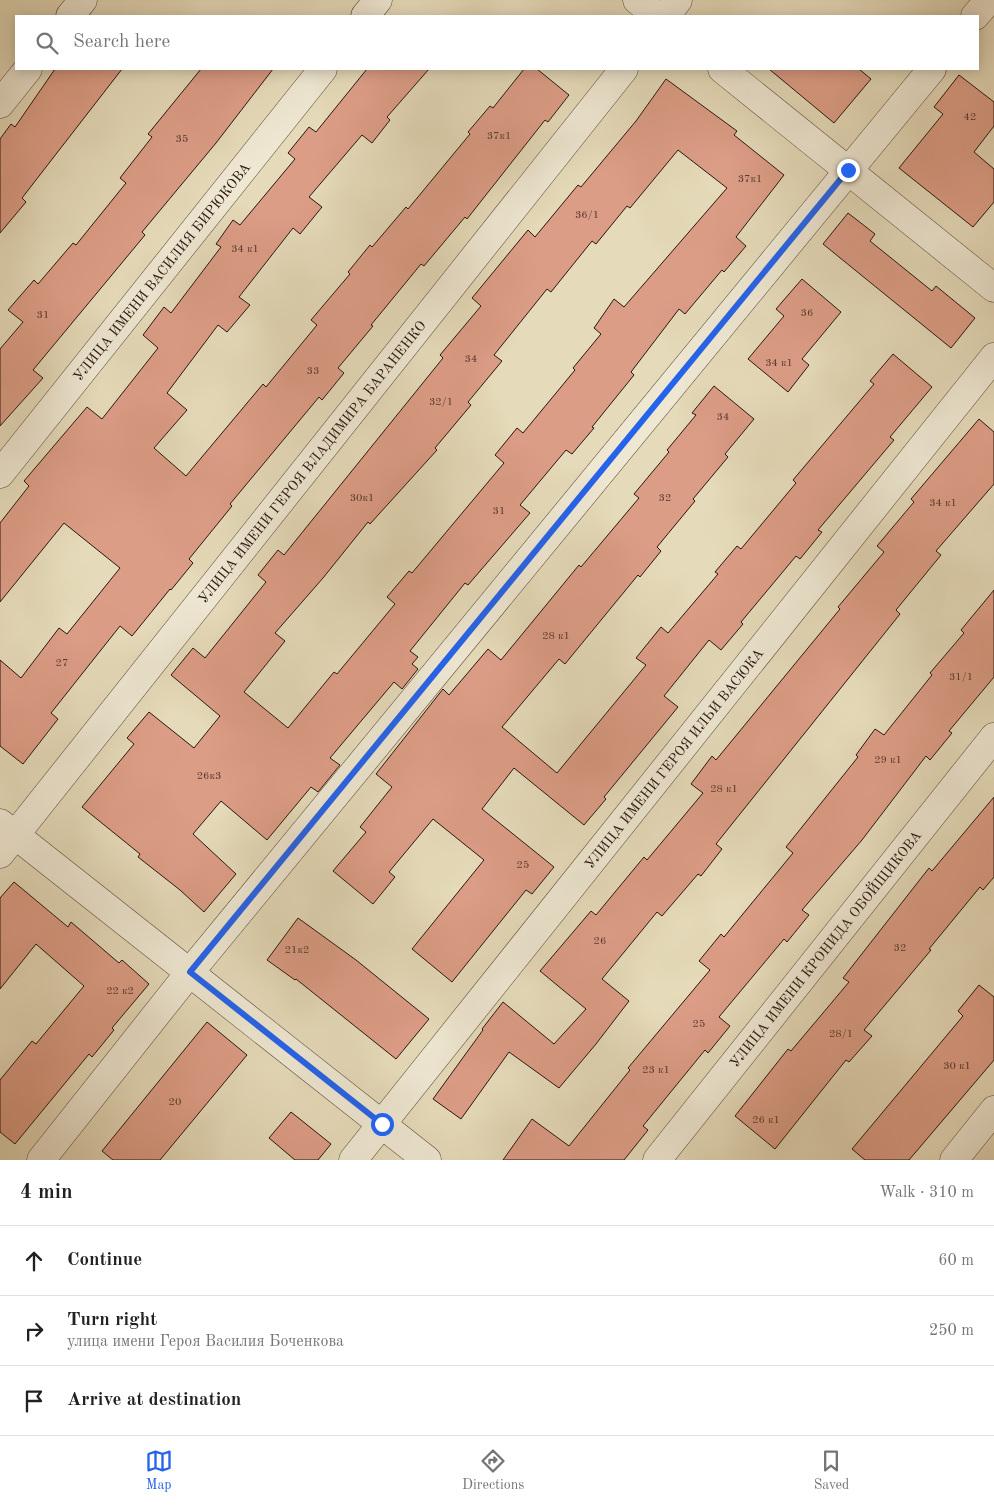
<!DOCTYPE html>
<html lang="en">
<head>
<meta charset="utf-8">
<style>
  body { margin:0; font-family:"Old Standard TT",serif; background:#f2f2f2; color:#202124 }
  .stop { position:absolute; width:15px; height:15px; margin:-11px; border:4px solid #2563eb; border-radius:50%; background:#fff }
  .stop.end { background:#2563eb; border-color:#fff; box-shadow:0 1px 5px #0008 }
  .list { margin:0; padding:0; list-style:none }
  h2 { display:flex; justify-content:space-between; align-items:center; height:65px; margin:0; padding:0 20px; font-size:21px }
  h2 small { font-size:16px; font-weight:400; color:#757577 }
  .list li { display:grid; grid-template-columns:32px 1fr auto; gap:15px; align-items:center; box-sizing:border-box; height:70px; padding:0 20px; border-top:1px solid #e0e0e0 }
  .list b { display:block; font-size:19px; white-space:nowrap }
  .list p { margin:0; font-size:16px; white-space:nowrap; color:#757577 }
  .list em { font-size:16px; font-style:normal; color:#757577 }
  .icon { flex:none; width:28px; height:28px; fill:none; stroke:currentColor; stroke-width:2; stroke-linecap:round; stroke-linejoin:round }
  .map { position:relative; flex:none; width:994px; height:1160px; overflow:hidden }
  .search { position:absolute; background:#fff; box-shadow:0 2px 12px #0003; left:15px; right:15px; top:15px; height:55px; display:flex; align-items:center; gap:12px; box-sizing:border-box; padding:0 18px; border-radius:0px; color:#757577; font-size:19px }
  .sheet { height:275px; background:#fff }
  nav { display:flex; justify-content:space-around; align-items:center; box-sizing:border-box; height:70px; border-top:1px solid #e0e0e0; background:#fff; font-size:14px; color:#757577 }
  nav a { display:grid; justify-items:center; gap:2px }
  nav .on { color:#2563eb }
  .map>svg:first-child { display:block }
  .building { fill:#dc9d86; stroke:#29160f; fill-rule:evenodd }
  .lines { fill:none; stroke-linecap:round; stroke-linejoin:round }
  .minor-casing { stroke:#58473a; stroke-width:29 }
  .minor { stroke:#eee7d2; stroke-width:28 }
  .route { stroke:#2563eb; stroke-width:6 }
  .labels { text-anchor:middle; stroke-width:5; stroke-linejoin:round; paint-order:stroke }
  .number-label { font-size:11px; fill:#56382d }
  .street-label { font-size:14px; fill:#29160f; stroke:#eee7d2 }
</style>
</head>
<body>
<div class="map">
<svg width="994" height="1160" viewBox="0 0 994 1160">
  <rect width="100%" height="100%" fill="#e5dab9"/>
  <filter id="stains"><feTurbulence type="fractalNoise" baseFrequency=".004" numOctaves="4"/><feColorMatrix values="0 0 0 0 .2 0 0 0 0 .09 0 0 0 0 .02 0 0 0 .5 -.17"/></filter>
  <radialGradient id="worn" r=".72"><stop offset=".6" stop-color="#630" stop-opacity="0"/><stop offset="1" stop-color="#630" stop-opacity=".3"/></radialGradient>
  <!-- building -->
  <g class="building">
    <path d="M55,69H122L22,198L26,202L0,233V139L11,124L15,127Z"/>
    <path d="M201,69H273L216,143L142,232L145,235L33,370L43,378L0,426V349L23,322L8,310L34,280L38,284L73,243L76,245L126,183L120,178L152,137L148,134Z"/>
    <path d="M367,69H429L387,117L390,120L372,143L362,135L309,197L322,207L300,234L293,228L239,297L250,305L227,332L218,325L167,393L187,410L154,448L186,476L263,384L266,387L317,325L311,320L350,274L348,272L370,245L372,247L406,207L408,209L470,134L468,132L490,106L493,108L524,69H537L569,95L548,122L545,120L467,219L465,217L424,266L421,264L371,325L373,326L338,368L344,373L322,400L319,397L230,504L232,506L189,559L193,563L171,590L170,589L132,636L120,626L51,713L58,719L23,764L0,746V660L21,678L59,628L67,634L120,568L64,523L0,602V523L29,486L24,481L87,407L102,419L158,348L143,335L164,307L171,313L221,247L216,244L233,220L240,225L295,159L288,153L309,127L316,132Z"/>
    <path d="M769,69H859L871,79L834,123Z"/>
    <path d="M959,75L994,102V126L974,152L994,169V202L973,227L899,168L943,114L934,107Z"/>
    <path d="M666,79L737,131L734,135L784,175L736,237L746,246L724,272L722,270L685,314L679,309L631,372L634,375L592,427L594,428L572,454L566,450L520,505L530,513L468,585L465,583L410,651L418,657L412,664L418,669L402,689L394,682L330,758L340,765L318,792L311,787L267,840L221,801L193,834L236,874L204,912L180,890L138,857L140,854L82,807L134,744L127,738L149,712L194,748L220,716L171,675L193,648L205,658L266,582L258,575L278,550L284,555L443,358L440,355L481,306L472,298L528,230L535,237L578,185L581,187L636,121ZM678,150L727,188L624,307L614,299L594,328L601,334L573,368L575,370L523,433L517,428L495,455L504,463L412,573L409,571L387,597L395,604L337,674L334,672L288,728L244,692L285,641L275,633L323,578L368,522L370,524L437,450L435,448L471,405L468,402L502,361L494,355L547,289L551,292L592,241L596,244L627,206L630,208Z"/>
    <path d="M848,213L875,234L870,241L932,291L936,286L975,318L951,348L823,244Z"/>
    <path d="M802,279L841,312L802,359L809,365L788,392L748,359L784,316L776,309Z"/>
    <path d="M893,354L932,387L890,437L894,440L818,530L822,532L800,559L796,556L741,622L743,624L721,650L709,640L664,696L678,707L604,797L606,799L584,825L514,768L482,809L554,867L532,894L526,890L452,982L412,949L484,860L433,819L389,872L395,877L373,904L333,871L366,832L360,827L392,787L376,774L443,689L449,695L488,649L501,660L579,565L581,567L639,498L634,494L669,452L667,450L696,415L692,413L714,386L754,419L725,454L728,457L693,499L695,501L657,547L661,551L640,577L638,575L565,664L559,659L502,727L557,773L646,665L636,658L661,627L668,633L718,574L715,572L737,546L741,549L796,483L793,480L874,384L870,381Z"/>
    <path d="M979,419L994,432V484L936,551L941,555L896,610L900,614L716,844L722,849L701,876L698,874L662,916L657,912L602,979L629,1001L596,1044L559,1088L509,1052L461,1119L433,1099L483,1030L482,1029L503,1002L554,1044L586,1009L540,971L591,911L596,915L644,857L647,860L703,793L691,784L712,756L716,760L840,609L838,607L884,552L877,546L914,502L911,499Z"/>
    <path d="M994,590V677L949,731L952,733L930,760L926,756L862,840L802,910L809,915L787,942L784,939L719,1017L730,1026L708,1053L705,1050L643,1126L648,1130L624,1160H503L532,1119L569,1146L630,1070L628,1068L710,970L699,961L721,934L724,937L793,853L786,847L858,757L856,755L875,729L884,735L932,675L930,673L964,633L961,630Z"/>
    <path d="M994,797V877L983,890L980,887L929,949L931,950L864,1030L872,1036L849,1062L846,1060L775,1149L735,1116L788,1049L791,1051L849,982L843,978L929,868L932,871Z"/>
    <path d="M14,882L68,927L71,922L119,963L122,960L149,984L112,1028L114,1030L92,1057L89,1054L15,1144L0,1132V1080L32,1041L36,1044L84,986L36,944L0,989V898Z"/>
    <path d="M298,918L356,960L429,1019L396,1059L296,979L295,980L267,960Z"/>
    <path d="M979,985L994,997V1060L909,1160H865L852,1149L963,1016L958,1011Z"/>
    <path d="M207,1022L247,1055L160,1160H113L102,1151Z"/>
    <path d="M291,1112L331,1144L318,1160H295L269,1138Z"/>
  </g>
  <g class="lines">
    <defs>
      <g id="minor">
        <path d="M637,0L657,16"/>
        <path d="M70,16L83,0"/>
        <path d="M365,16L378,0"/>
        <path d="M666,16L678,0"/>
        <path d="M975,16L989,0"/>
        <path d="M722,69L994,288"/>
        <path d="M0,104L28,69"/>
        <path id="s1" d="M0,474L323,69"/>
        <path d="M0,823L427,1160"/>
        <path id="s2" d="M0,854L624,69"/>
        <path d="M41,1160L190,972L932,69"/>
        <path id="s3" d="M353,1160L994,357"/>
        <path id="s4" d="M657,1160L994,737"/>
        <path d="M954,1160L994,1110"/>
      </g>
    </defs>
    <!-- minor casing -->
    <use href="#minor" class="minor-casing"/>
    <!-- minor -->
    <use href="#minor" class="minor"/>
  </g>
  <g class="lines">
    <!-- route -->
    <path class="route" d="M382,1124L190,972L848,170"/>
  </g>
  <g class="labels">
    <!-- number labels -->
    <g class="number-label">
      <text x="970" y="120">42</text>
      <text x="499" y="139">37к1</text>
      <text x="182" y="142">35</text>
      <text x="750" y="182">37к1</text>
      <text x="587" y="218">36/1</text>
      <text x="245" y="252">34 к1</text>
      <text x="807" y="316">36</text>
      <text x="43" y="318">31</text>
      <text x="471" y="362">34</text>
      <text x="779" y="366">34 к1</text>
      <text x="313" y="374">33</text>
      <text x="441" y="405">32/1</text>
      <text x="723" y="420">34</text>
      <text x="362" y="501">30к1</text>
      <text x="665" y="501">32</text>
      <text x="943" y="506">34 к1</text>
      <text x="499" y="514">31</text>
      <text x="556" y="639">28 к1</text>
      <text x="62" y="666">27</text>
      <text x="961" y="680">31/1</text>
      <text x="888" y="763">29 к1</text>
      <text x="209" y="779">26к3</text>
      <text x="724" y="792">28 к1</text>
      <text x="523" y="868">25</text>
      <text x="600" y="944">26</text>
      <text x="900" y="951">32</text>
      <text x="297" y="953">21к2</text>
      <text x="120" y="994">22 к2</text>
      <text x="699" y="1027">25</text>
      <text x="841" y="1037">28/1</text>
      <text x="957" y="1069">30 к1</text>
      <text x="656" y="1073">23 к1</text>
      <text x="175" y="1105">20</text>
      <text x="766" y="1123">26 к1</text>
    </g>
    <!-- street labels -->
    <g class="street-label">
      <text dy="5" stroke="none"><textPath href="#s1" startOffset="259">УЛИЦА ИМЕНИ ВАСИЛИЯ БИРЮКОВА</textPath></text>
      <text dy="5" stroke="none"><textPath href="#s2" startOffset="501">УЛИЦА ИМЕНИ ГЕРОЯ ВЛАДИМИРА БАРАНЕНКО</textPath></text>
      <text dy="5" stroke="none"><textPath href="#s3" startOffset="514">УЛИЦА ИМЕНИ ГЕРОЯ ИЛЬИ ВАСЮКА</textPath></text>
      <text dy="5" stroke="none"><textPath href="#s4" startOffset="270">УЛИЦА ИМЕНИ КРОНИДА ОБОЙЩИКОВА</textPath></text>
    </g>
  </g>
  <rect width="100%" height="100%" filter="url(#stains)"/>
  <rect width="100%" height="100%" fill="url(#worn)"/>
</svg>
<div class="stop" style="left:382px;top:1124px"></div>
<div class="stop end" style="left:848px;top:170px"></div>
<div class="search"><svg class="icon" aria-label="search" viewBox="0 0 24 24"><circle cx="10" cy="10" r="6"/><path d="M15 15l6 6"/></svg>Search here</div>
</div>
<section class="sheet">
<h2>4 min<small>Walk · 310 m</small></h2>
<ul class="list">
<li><svg class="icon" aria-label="ahead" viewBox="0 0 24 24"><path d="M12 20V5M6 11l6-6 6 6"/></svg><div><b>Continue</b></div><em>60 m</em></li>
<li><svg class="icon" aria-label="right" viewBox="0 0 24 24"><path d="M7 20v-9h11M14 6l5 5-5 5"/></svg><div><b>Turn right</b><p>улица имени Героя Василия Боченкова</p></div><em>250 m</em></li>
<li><svg class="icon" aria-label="arrive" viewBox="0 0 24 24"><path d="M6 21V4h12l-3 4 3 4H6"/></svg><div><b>Arrive at destination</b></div></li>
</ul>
</section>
<nav>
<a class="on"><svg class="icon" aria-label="map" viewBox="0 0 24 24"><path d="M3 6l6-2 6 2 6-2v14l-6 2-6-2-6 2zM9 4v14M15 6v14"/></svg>Map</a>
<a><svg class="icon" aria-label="directions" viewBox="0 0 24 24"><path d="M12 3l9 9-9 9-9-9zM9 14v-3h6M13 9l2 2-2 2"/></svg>Directions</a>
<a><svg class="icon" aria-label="saved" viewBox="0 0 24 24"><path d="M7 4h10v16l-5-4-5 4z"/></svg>Saved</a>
</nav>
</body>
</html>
